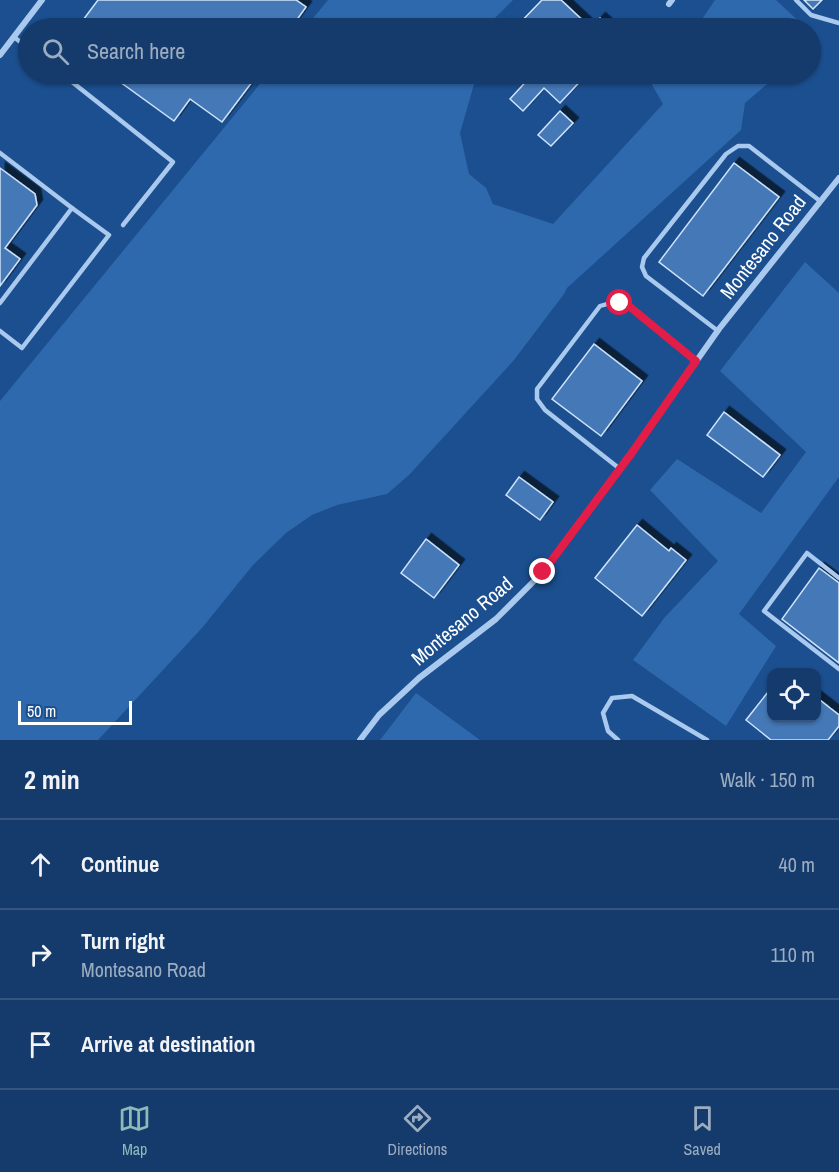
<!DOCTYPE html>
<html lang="en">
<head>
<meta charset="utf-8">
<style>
  body { margin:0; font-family:"Archivo Narrow",sans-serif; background:#214673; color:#f1f3f6 }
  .controls { position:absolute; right:18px; bottom:18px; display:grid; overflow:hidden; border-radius:12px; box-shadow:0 2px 4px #0004 }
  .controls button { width:54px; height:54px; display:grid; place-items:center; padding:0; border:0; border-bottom:2px solid #33557e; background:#143b6b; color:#f1f3f6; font:30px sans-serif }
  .scale { position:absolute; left:18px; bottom:15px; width:114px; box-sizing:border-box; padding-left:6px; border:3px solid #fff; border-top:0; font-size:16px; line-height:21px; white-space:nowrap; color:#fff; -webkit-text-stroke:4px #1b4f8f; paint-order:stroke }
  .stop { position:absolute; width:18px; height:18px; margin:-14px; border:4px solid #e11d48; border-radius:50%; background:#fff }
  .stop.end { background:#e11d48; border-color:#fff; box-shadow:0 2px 6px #0008 }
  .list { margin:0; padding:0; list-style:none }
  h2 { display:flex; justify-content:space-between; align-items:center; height:78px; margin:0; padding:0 24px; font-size:26px }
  h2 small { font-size:20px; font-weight:400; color:#9dadc1 }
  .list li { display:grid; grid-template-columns:39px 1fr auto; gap:18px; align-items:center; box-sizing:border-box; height:90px; padding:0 24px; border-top:2px solid #33557e }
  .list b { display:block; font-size:22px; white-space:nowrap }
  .list p { margin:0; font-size:20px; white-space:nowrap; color:#9dadc1 }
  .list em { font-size:20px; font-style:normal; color:#9dadc1 }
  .icon { flex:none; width:33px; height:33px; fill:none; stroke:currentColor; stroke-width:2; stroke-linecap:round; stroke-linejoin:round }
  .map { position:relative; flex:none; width:839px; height:740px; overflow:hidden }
  .search { position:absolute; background:#143b6b; box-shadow:0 2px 4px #0004; left:18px; right:18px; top:18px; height:66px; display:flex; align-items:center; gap:15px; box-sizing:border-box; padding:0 21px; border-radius:33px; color:#9dadc1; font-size:22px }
  .sheet { height:348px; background:#143b6b }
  nav { display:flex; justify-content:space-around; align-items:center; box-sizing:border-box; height:84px; border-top:2px solid #33557e; background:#143b6b; font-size:16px; color:#9dadc1 }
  nav a { display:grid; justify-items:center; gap:3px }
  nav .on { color:#8bbbb9 }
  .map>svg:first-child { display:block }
  .green { fill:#2e69ad }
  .building { fill:#4478b7; stroke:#cfe3fa; stroke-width:1.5; filter:url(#shadow) }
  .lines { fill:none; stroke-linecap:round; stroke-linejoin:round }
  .lane { stroke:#a9c9ee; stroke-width:4.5 }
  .street { stroke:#a9c9ee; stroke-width:6 }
  .route { stroke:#e11d48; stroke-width:8 }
  .labels { text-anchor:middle; stroke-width:4.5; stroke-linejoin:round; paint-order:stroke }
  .street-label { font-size:20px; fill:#fff; stroke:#1b4f8f }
</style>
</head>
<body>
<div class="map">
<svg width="839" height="740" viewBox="0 0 839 740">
  <defs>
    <filter id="shadow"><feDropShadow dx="5.5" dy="-5.5" stdDeviation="0" flood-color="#0009"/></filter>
  </defs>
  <rect width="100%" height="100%" fill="#1b4f8f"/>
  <!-- green -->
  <g class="green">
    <path d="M328,0H513L485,28H305Z"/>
    <path d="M715,0H776L806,28H696Z"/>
    <path d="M268,74H477L460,133L469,174L486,188L493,204L553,224L663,104L651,83L659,74H779L745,103L741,130L567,288L564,294L514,360L409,475L387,494L337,505L312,515L286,533L253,565L202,628L98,740H0V401Z"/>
    <path d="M805,262L839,293V477L739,614L776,646L726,726L633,660L665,617L718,561L650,490L677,459L761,513L806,452L720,371Z"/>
    <path d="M416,693L480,740H380Z"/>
  </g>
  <!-- building -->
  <g class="building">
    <path d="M98,0H296L306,7L291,28H77Z"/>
    <path d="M542,0H561L591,28L600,18L611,28H515Z"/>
    <path d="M804,0H822L813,9Z"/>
    <path d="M109,74H258L222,122L190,99L174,121Z"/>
    <path d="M533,74H587L560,103L544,88L523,111L510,99Z"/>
    <path d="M560,111L573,123L551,146L538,135Z"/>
    <path d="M734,163L779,197L703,296L659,262Z"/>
    <path d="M0,168L35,194L37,205L5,248L20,259L0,286Z"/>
    <path d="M594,344L642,381L601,436L552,399Z"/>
    <path d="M724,412L780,455L763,477L707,435Z"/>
    <path d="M519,477L553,502L540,520L506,495Z"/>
    <path d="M637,525L669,551L671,548L686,560L642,616L595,578Z"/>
    <path d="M426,539L459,565L434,598L401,573Z"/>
    <path d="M819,568L839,583V663L782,619Z"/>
    <path d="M772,687V718H816V697L839,715V726L828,740H771L746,720Z"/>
  </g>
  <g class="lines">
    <!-- lane -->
    <g class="lane">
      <path d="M796,0L811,15L839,23"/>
      <path d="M14,37L28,48"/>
      <path d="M62,74L173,162L123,225"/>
      <path d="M0,153L72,208"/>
      <path d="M0,303L72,208L109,235L22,348L0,331"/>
      <path d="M718,331L646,276L642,267L644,258L726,154L738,146H749L820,201"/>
      <path d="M620,469L545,410L537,399V389L600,306C611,302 619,303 630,307L696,361"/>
      <path d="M839,578L807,553L764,611L839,669"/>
      <path d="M618,740L608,731L603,713L612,698L632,696L707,740"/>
    </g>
    <!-- street -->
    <g class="street">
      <path d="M669,4L672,0"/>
      <path d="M0,55L42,0"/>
      <path d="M360,740L379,715L419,678L496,619L543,572L631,454L719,329L839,178"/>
    </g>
  </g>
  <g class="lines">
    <!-- route -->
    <path class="route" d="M543,572L631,454L696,361L630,307L620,303"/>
  </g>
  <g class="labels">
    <!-- street labels -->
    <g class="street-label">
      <text transform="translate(763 247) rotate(-52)" y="7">Montesano Road</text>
      <text transform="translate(462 621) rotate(-40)" y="7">Montesano Road</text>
    </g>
  </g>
</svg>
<div class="controls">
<button><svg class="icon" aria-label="locate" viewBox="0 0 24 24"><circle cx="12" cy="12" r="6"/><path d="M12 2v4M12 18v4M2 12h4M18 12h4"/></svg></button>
</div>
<div class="scale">50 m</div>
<div class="stop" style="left:620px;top:303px"></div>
<div class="stop end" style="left:543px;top:572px"></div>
<div class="search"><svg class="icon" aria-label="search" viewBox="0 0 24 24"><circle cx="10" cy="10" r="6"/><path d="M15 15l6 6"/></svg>Search here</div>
</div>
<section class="sheet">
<h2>2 min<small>Walk · 150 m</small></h2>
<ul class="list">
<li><svg class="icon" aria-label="ahead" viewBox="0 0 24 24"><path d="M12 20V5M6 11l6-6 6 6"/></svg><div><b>Continue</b></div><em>40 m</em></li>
<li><svg class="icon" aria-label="right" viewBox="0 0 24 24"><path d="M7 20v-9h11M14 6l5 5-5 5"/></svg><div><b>Turn right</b><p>Montesano Road</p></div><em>110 m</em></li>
<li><svg class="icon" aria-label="arrive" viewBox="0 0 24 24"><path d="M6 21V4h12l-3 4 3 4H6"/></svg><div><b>Arrive at destination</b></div></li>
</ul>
</section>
<nav>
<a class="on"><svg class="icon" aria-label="map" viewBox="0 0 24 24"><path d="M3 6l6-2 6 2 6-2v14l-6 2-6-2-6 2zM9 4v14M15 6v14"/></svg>Map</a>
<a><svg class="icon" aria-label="directions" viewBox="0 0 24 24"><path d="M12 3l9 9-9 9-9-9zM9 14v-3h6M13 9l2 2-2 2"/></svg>Directions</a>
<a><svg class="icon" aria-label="saved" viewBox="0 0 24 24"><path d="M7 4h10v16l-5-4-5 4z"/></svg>Saved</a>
</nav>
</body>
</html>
